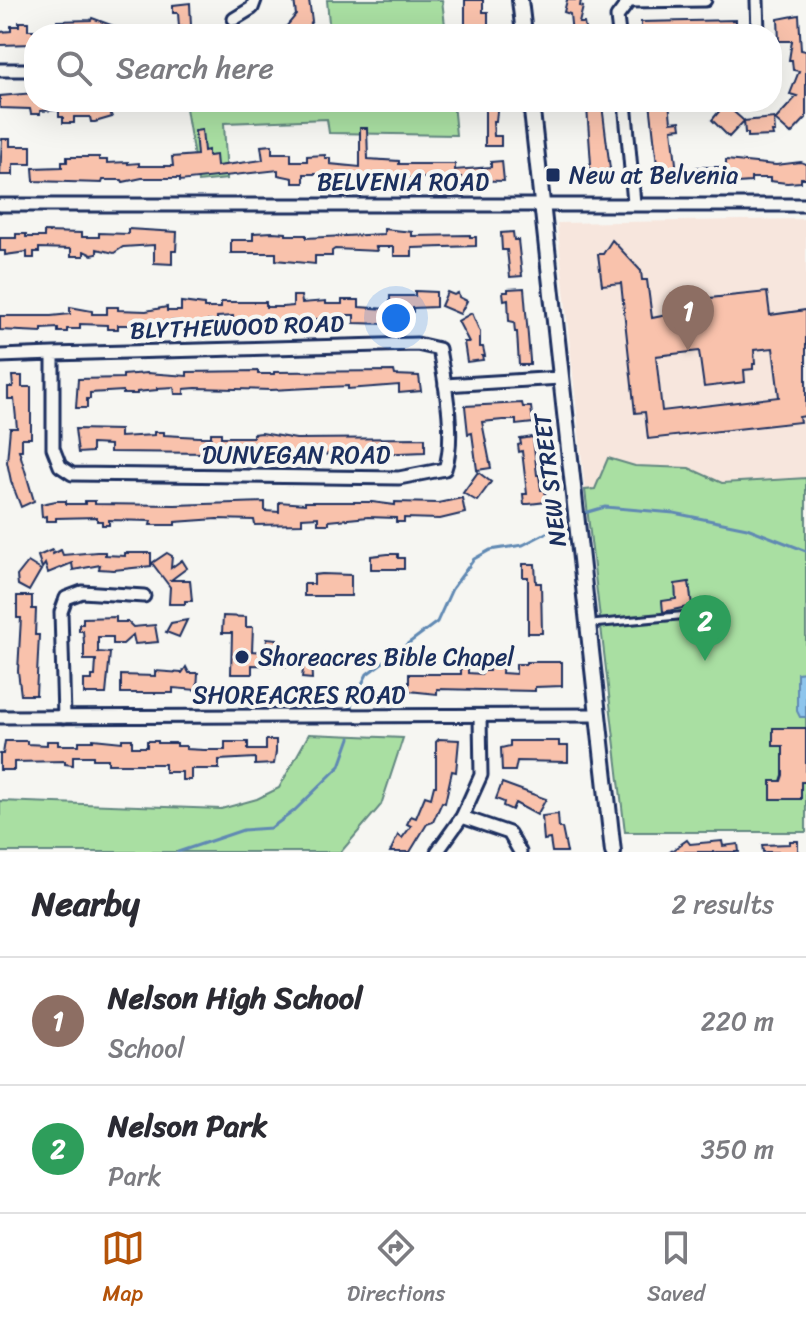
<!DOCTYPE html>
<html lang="en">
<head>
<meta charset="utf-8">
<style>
  body { margin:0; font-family:Sriracha,sans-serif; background:#f7f7f7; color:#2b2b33 }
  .you { position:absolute; left:396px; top:318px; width:28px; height:28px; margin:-20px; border:6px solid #fff; border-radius:50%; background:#1a73e8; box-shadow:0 0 0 12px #1a73e833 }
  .badge { display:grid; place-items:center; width:52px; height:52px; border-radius:50%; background:#b45309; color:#fff; font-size:26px; font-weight:700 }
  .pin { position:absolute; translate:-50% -66px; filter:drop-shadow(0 2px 4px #0008) }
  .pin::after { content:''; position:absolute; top:42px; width:28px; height:24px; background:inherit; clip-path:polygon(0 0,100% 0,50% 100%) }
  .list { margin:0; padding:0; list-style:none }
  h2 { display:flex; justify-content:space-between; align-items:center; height:104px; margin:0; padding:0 32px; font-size:34px }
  h2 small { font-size:26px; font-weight:400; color:#7c7c81 }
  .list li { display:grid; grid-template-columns:52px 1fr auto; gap:24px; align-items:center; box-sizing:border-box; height:128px; padding:0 32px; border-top:2px solid #e1e1e2 }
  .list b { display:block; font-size:30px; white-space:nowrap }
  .list p { margin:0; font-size:26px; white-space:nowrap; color:#7c7c81 }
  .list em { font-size:26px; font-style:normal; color:#7c7c81 }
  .icon { flex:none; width:44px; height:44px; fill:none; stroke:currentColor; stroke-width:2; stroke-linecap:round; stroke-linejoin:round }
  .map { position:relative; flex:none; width:806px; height:852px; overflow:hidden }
  .search { position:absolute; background:#fff; box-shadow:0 8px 32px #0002; left:24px; right:24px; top:24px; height:88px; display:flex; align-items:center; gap:20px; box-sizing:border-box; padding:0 28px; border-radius:32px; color:#7c7c81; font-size:30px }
  .sheet { height:360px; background:#fff }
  nav { display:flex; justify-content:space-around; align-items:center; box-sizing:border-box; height:112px; border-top:2px solid #e1e1e2; background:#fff; font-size:22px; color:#7c7c81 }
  nav a { display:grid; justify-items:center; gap:4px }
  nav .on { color:#b45309 }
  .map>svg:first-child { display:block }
  .built { fill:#f7e6dd }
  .green { fill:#a9dfa2; stroke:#628780; stroke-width:2 }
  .water { fill:#8ec5ec; stroke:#6089b3; stroke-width:2 }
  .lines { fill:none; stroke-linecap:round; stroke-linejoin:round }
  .stream { stroke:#6089b3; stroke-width:3 }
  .building { fill:#f9c2ac; stroke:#1b2f5e; stroke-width:2; fill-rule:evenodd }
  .service-casing { stroke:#1b2f5e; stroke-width:11 }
  .minor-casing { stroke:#1b2f5e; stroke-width:17 }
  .secondary-casing { stroke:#1b2f5e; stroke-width:20 }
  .service { stroke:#f6f6f2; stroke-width:5 }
  .minor { stroke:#f6f6f2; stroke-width:11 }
  .secondary { stroke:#f6f6f2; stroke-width:14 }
  .poi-dot { fill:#1b2f5e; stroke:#f6f6f2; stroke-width:3 }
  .labels { text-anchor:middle; stroke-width:8; stroke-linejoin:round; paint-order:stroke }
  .poi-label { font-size:24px; fill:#1b2f5e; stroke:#f6f6f2; text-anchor:start }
  .street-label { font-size:24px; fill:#1b2f5e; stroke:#f6f6f2 }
</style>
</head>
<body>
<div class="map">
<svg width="806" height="852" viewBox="0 0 806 852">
  <rect width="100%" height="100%" fill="#f6f6f2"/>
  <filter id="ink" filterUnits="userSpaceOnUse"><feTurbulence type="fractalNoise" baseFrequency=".0125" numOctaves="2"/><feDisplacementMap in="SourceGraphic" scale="16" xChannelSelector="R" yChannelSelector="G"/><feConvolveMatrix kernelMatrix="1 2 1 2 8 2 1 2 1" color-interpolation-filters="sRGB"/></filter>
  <g filter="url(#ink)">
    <!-- built -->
    <path class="built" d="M806,219V478L585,490L557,223Z"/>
    <!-- green -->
    <g class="green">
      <path d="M327,0H442L446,34H330Z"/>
      <path d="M185,102H453L456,135L329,133L327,119L224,123L227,179L198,182Z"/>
      <path d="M608,458L635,466L689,468L722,483L806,478V832H625L585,490L595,489Z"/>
      <path d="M309,734L403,738L381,805L341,852H0V801L221,809L257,799L279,788Z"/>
    </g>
    <!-- water -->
    <path class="water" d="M806,672V717H800L797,711V673Z"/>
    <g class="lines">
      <!-- stream -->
      <g class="stream">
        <path d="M581,514L605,507L674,513L747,528L806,551"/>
        <path d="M350,708L367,674L437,622L452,589L474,559L490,550L523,545L571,520"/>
        <path d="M178,852L243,830L271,828L294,811L340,766L350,738"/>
      </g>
    </g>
    <!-- building -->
    <g class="building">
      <path d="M294,0H309L312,21L303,34H280L296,15Z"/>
      <path d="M465,0H483V12H488V25H483V34H469V25H465Z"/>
      <path d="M567,0H581L580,6L583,7L579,23H584L586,34H572L570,14L564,12Z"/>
      <path d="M190,3L191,26L179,27L178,13H173V5Z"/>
      <path d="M799,15L801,50L806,51V118L791,134L775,120L797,96L790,94L799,71L793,70L792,60H789L792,41H779L778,19Z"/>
      <path d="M92,18L114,26L111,34H92L81,30V34H47V25H57V21L91,20Z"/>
      <path d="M736,20V34H715V31H698V34H641V22Z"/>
      <path d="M19,22H28V30H34V44L0,45V32L11,31V26H19Z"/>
      <path d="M34,93V102H81V109L113,102L116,111L110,112L112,117L95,122H91L90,117H74V123H63V117H59V110L40,111V114H31L30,109L0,108V96Z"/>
      <path d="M485,102H498L496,121H493L494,136H501V146H485Z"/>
      <path d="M650,102H669L671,122L680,121L681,128L672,129L678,181L659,183Z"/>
      <path d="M725,104L744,121L774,118L775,132H772L773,136L748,137V133H745L744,121L729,137L712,120Z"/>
      <path d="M602,105L610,169L606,170L607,181L593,183L589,164H591L587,107Z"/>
      <path d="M360,128H367L368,159L399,161V164H455V170L491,167V162L502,161L504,181L461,180V177L338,180V174H304V183H293V178L278,175V170L180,181V178H142L123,182L122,180H103L102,183L34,181L33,168L62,167V162H67V157H99V160H107V163L128,162V164L139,163V166H173L172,157L197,155L195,131L202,130L204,151L208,150V156L216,155L217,166L263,160L261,146L272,145V153H291V161H307V156L325,155V158H330V164L360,167Z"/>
      <path d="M2,139H10V146H31V164H13V175H0Z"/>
      <path d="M726,160L776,165L801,162L806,164V178H801V182L787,183L770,181V178H751V182L737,183L696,181L695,167H726Z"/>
      <path d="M128,229L177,232L176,251H172V264L154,263V245L123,247L114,253L97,249V254L92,255L84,251V256H71V249L39,248V252H34V258H27V252L5,255V251H0V238H16V234H26V237H44V232L82,233V237H99V233L128,234Z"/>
      <path d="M384,229L412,232V236L470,235V237H476V246L412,248V256H394V247H376L377,251L335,249L332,251V256H315V264L276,260V253H231V240H253V233L273,232L286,233V235H306V238L384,234Z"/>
      <path d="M513,232L514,240H518L522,276L510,277L507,250H502L501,233Z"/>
      <path d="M612,240L641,271L642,280H647L652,318L682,312L683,316L687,317L711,314L710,298L767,292L770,315L806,310V416L799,417L800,422L648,439L645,412L635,413L621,283L602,285L598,254H603ZM773,348L779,397L662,411L656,356L699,351L704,387L745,382L744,370L753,369V364H755L754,350Z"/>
      <path d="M524,288L530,360V365H519L517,332H515L514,322L509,321L508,299L504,300L503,292H508V289Z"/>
      <path d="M415,291L436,292V307L413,308V312H390V296H415Z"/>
      <path d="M447,292L454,295L458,293L459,297L467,301L460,314L441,306Z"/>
      <path d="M293,296H301L302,303L326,301V304H342V300H359V307L387,309V324L354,323V315H339L329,319H290V323L242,321V325H233V316L217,317V321H208V324L181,325V321H167V325H118V329H107V325L80,324V329H67V332H58V328L42,329V332L0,330V316H51L70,314V307L92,311V314H107V307H118V310L146,311L167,307V311H181V302L204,305V308H221V302H266V307H283L293,306Z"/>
      <path d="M472,313L480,332V347H483L485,356H482L483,360L467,362L464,342H469L458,321Z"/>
      <path d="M258,371V374H274V372L394,371L395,375L419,376L421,391L399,393V385L348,389V386L271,390L196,388L184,389V394H175L174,387L157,388V390L137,392V394H123V391L90,393V399H87V408H76L78,379L123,378V375L147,373L187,376V372Z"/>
      <path d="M12,376H22V387H31V438H22V450H19L34,501L21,507L11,481L7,462L10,428H17L14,399H8V387H13Z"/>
      <path d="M522,403L523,407H531L533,423L516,425V420H503L482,422L491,468L477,470L472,433L468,434L465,406Z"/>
      <path d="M75,429L120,430V437L154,435V432H164V435L199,437H211V433H221V437H253V434L262,433L296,439L425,438V452L350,455L262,453V450L213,453L110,452V445L92,444V452L78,453Z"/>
      <path d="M533,437L537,475H539L541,490H545L546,502L529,504H524L523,494H527L522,451L519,452L518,445L521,444L520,439Z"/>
      <path d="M478,472L491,482L477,501L463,493Z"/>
      <path d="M462,498L465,513L440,519L404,518V522H396V518L368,517L329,521V524H318V517L302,518V524L255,525L254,520L217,519L175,522V525H150L151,521L109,520V525H102V521H97V517L56,518V521H46V516L42,517L41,504L56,501H66V504H85V501H95V504L175,505L265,502V511L279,512V502L305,504V502H372L395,505V502L438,503Z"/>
      <path d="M52,550L53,554L61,550L63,555L97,552H105V555L125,556V553H151V566L114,570L99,569L100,565L73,570L72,563L48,573L45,564L42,568L38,556Z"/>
      <path d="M167,553L172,556L171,568L182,560L187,568L171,580H190L192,601H185V604H169L170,587L152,563Z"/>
      <path d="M388,554H398V558H404V569H371V556Z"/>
      <path d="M28,562L41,570L29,591L18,585L17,576Z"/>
      <path d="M523,564H535L536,583H541L542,633H528V577H523Z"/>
      <path d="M322,574L351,575V596H304V584H314V575Z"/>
      <path d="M689,582L692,606L663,612L662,601L676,599L675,584Z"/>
      <path d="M17,596H32V609H36L35,635H39L36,695H21L18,671L21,618H17Z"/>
      <path d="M223,616L246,617V627H253L252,651L266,652L267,638L277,639V644H281V655L311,657L312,679L302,678L303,669L285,666L252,665V674H231L232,633H222Z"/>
      <path d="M116,617V622H128L133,627L155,625L158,642L135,644L133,635L123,644H113V637H98V652L110,653L106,694H84V680H92V676H95L96,660H84V642L83,631H79V624H83V618Z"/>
      <path d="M187,620L179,637L166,632L171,623Z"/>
      <path d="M489,657H503L502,673L516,674V664H526V662H562V686L535,687V691L437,689V694L409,691V674H461V666L468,667V673L482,674V671H489Z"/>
      <path d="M186,667L189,673H198L197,690L173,688V693H121V675L155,676V671L182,673Z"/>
      <path d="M773,728H806V782H801V799H771V781H781L783,775V746H773Z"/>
      <path d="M93,739L122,742V739H132V747H147V741H158V743H177V746H186V749L204,750H225V742H248V750H266V740H276V752L274,764L255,765V758L219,760V769H191V780H182V772H165V764H108V759H93V756H73V765L65,764V761L14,762V770H0V754H3L5,741H27V744L47,745V741H58V745H79V741H93Z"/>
      <path d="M439,739L459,740L456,772L452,771L445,803L442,802L433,822L427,824L410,852H390L398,835L402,838L411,826L407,824L411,816L416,818L425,796L431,798L434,786H436V742Z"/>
      <path d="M510,741H559V746H568V762L517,761L515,771H502L501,748L510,746Z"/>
      <path d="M502,783L546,799L537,815L515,803L512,810L503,806L504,802L496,799Z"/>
      <path d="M558,814L559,828H562L567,852H552L550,839L544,840L542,816Z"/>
      <path d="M687,840L690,844L722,841L723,846L738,844L739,852H670Z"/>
      <path d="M790,841H798V852H763L762,845L790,844Z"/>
    </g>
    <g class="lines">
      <defs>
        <path id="service" d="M592,624L710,613"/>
        <g id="minor">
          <path d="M757,0L758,34"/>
          <path d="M234,19L252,8L255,0"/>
          <path d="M619,34L617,17L629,1L705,0"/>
          <path d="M0,70H34"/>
          <path d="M625,102L634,203"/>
          <path d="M0,205H806"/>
          <path d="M0,356L53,354L417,344L439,349C445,383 456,437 445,469L399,478L72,474L60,466L53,448V354"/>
          <path d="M445,385L560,378"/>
          <path d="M0,717L599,715"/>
          <path d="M64,717L61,612L66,598L82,592L144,596"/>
          <path d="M462,817L509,833L520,852"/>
          <path d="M437,852L462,817L481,775L480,717"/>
        </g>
        <g id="secondary">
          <path d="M520,0L524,34"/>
          <path d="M531,102L613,852"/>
        </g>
      </defs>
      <!-- service casing -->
      <use href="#service" class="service-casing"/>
      <!-- minor casing -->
      <use href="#minor" class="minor-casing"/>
      <!-- secondary casing -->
      <use href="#secondary" class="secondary-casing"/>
      <!-- service -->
      <use href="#service" class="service"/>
      <!-- minor -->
      <use href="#minor" class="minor"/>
      <!-- secondary -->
      <use href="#secondary" class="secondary"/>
    </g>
  </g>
  <!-- markers -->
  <g class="poi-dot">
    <rect x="545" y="167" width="16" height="16" rx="4"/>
    <circle cx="242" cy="657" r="8"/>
  </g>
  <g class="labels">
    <!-- poi labels -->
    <g class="poi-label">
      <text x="569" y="183">New at Belvenia</text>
      <text x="258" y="665">Shoreacres Bible Chapel</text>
    </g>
    <!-- street labels -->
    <g class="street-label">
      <text x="403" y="190">BELVENIA ROAD</text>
      <text transform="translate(237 327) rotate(-2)" y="8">BLYTHEWOOD ROAD</text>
      <text x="296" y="463">DUNVEGAN ROAD</text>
      <text transform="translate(550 480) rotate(-97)" y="8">NEW STREET</text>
      <text x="299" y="703">SHOREACRES ROAD</text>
    </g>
  </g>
</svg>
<div class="you"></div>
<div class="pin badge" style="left:688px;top:351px;background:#8d6e63">1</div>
<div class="pin badge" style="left:705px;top:661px;background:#2e9e5b">2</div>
<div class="search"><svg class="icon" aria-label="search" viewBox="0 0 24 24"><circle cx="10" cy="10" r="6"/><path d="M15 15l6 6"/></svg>Search here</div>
</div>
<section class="sheet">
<h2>Nearby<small>2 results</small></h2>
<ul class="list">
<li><span class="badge" style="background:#8d6e63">1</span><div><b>Nelson High School</b><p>School</p></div><em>220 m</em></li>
<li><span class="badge" style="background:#2e9e5b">2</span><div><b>Nelson Park</b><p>Park</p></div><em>350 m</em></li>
</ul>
</section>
<nav>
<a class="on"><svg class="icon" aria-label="map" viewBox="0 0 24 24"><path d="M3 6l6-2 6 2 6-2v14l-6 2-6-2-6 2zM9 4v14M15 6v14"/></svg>Map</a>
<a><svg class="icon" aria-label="directions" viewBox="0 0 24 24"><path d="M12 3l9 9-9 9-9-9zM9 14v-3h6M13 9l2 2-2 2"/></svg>Directions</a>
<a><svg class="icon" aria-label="saved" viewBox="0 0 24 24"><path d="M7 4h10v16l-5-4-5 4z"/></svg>Saved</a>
</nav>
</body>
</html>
